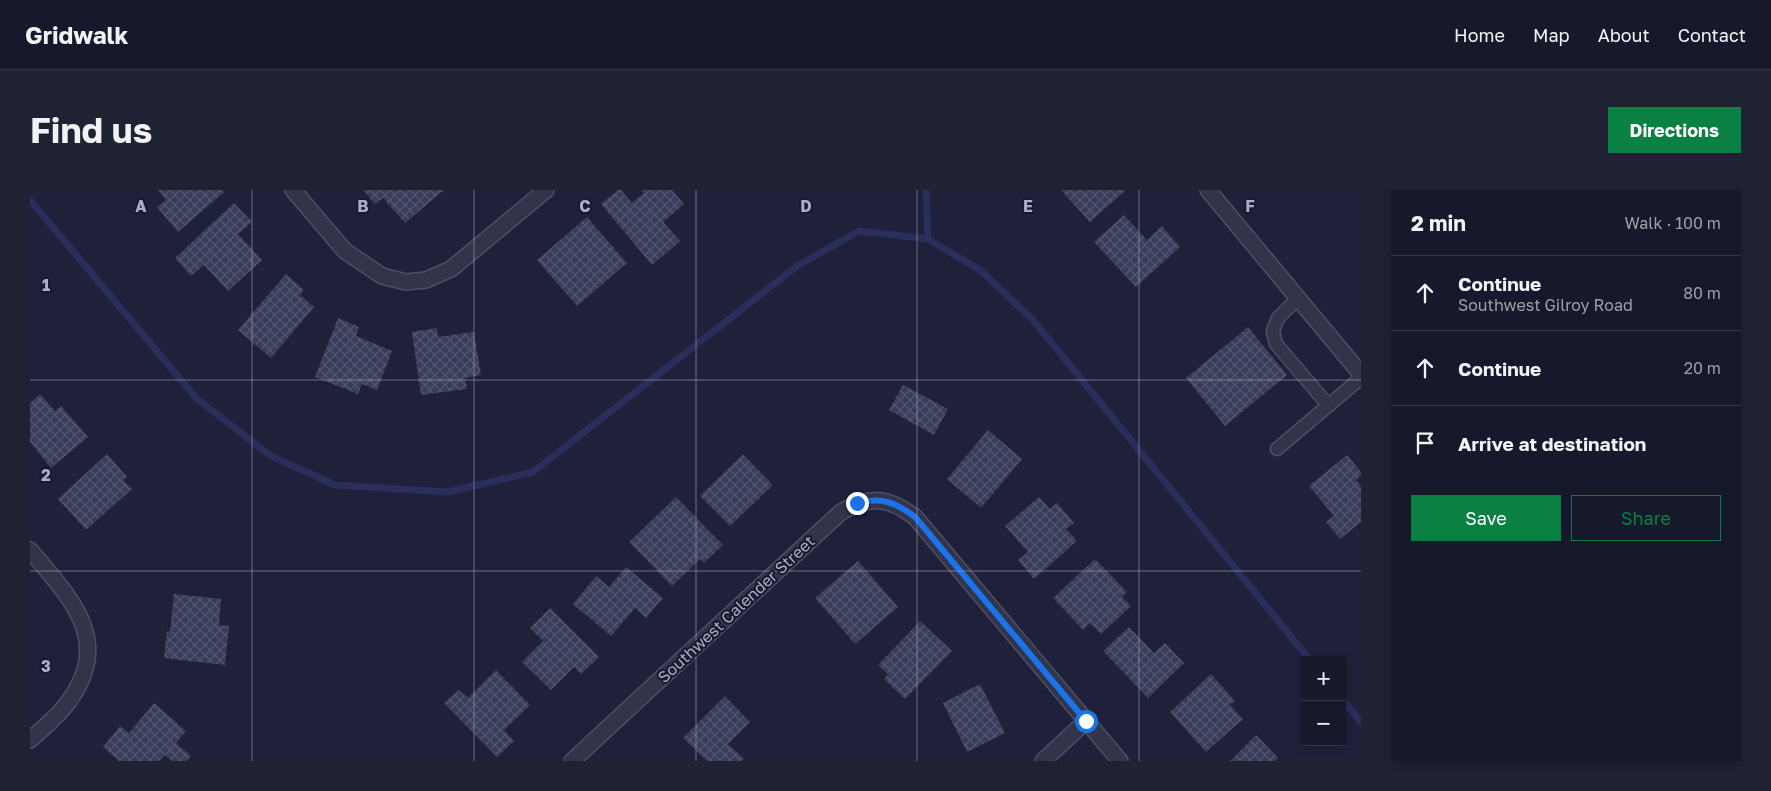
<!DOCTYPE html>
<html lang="en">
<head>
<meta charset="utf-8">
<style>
  body { margin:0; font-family:"Golos Text",sans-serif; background:#1f2233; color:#f1f3f6 }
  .controls { position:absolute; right:15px; bottom:15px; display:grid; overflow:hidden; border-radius:0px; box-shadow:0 2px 8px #0003 }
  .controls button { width:45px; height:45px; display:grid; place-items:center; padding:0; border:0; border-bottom:1px solid #353847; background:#16192b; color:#f1f3f6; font:25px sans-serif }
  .stop { position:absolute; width:15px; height:15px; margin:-11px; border:4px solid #1a73e8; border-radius:50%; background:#fff }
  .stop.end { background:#1a73e8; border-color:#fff; box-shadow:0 1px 5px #0008 }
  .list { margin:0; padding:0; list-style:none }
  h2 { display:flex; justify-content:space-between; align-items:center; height:65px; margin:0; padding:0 20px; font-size:21px }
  h2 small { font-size:16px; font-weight:400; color:#9ea0a9 }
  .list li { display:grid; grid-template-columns:32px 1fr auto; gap:15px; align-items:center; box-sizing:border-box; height:75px; padding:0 20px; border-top:1px solid #353847 }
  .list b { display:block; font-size:19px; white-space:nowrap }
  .list p { margin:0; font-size:16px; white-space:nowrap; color:#9ea0a9 }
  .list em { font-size:16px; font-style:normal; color:#9ea0a9 }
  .actions { display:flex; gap:10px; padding:15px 20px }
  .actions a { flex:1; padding:11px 0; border:1px solid #0b8043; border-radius:0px; text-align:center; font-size:18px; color:#0b8043 }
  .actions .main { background:#0b8043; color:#fff }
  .icon { flex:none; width:28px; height:28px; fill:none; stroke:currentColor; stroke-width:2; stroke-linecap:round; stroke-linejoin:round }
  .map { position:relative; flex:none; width:1331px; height:571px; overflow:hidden; border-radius:0px }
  header { display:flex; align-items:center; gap:30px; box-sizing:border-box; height:70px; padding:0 25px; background:#16192b; border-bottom:1px solid #353847 }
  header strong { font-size:24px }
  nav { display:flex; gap:28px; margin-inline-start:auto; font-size:18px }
  .intro { display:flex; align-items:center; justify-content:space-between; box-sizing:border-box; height:120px; padding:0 30px }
  h1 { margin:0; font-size:35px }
  .button { padding:12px 22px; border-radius:0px; background:#0b8043; color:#fff; font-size:18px; font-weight:700 }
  main { display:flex; gap:30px; padding:0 30px }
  aside { flex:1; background:#16192b; border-radius:0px; box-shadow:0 2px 8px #0003 }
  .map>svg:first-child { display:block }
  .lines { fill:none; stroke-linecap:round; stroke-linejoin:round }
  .stream { stroke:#292e5a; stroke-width:7 }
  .building { fill:url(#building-cross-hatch) }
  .service-casing { stroke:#4c4f65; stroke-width:15 }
  .minor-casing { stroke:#4c4f65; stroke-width:18 }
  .service { stroke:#32344a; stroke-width:12 }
  .minor { stroke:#32344a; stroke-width:15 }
  .route { stroke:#1a73e8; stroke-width:6 }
  .grid { fill:none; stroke:#abaec7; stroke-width:1; stroke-opacity:0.55 }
  .labels { text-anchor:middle; stroke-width:4; stroke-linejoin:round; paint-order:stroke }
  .street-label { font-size:16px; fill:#abaec7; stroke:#171a2e }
  .grid-label { font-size:16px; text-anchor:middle; font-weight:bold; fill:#abaec7; stroke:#171a2e; stroke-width:4; stroke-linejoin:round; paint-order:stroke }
</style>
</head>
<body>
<header>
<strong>Gridwalk</strong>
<nav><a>Home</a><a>Map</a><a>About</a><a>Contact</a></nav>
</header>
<div class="intro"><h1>Find us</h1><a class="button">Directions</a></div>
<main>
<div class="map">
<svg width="1331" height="571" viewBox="0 0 1331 571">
  <defs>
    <pattern id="building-cross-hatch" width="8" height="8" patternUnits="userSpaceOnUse" patternTransform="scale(1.25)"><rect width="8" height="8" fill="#393d5a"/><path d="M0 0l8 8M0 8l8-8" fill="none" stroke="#535670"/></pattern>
  </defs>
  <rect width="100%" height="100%" fill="#1e2139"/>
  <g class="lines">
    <!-- stream -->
    <g class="stream">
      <path d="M896,0L898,49"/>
      <path d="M0,10L167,209L241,266L305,295L418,302L503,282L767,76L829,41L898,49L950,80L1003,130L1280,470"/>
      <path d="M1312,509L1331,532"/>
    </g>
  </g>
  <!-- building -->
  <g class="building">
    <path d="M128,0H192L194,2L148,42L127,17L136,10Z"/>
    <path d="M333,0H414L375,33L353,8L345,14Z"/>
    <path d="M588,0H591L602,13L614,3L611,0H642L654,14L633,32L650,51L622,75L571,14Z"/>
    <path d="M1031,0H1096L1060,32Z"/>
    <path d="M204,13L222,32L208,44L232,70L198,101L174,75L161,86L145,68Z"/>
    <path d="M1094,25L1117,50L1132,36L1150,57L1106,97L1064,52Z"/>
    <path d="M557,27L597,73L547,116L507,70Z"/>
    <path d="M256,84L274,100L270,105L284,117L241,168L208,140Z"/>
    <path d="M308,128L329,137L326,146L362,161L347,200L332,194L328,204L285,187Z"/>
    <path d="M1218,137L1257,185L1195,236L1156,188Z"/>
    <path d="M407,138L408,147L444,142L451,185L435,188L437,199L391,205L382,142Z"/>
    <path d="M873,195L918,219L904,245L859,220Z"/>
    <path d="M10,204L25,221L31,216L58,247L21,278L0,252V213Z"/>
    <path d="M958,240L992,269L951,318L917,289Z"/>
    <path d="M77,264L97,287L93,290L102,299L56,340L28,309Z"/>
    <path d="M713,264L743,295L700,336L670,306Z"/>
    <path d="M1317,265L1331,282V286L1326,290L1331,296V332L1310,349L1296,332L1304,326L1279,296Z"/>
    <path d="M646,307L693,355L674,373L670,369L642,396L599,352Z"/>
    <path d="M1009,307L1020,319L1027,313L1044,333L1036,339L1047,351L1004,389L988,370L998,362L975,336Z"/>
    <path d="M1065,369L1097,402L1092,407L1101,416L1071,444L1060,433L1053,440L1023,408Z"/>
    <path d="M828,371L868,417L825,454L785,408Z"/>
    <path d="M596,377L633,408L616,428L605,418L581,446L543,414L566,386L579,397Z"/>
    <path d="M144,404L191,409L189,435L199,436L195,475L134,468L137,441L140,442Z"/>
    <path d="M520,418L569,467L551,484L544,477L521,500L492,472L513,451L500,438Z"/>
    <path d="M890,431L922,461L875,509L854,489L858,484L848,475Z"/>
    <path d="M1099,437L1124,463L1135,453L1154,473L1118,508L1073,461Z"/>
    <path d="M466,480L500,515L474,540L484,551L467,567L414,513L429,500L438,508Z"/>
    <path d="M1181,484L1205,511L1200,515L1213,529L1176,562L1140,522Z"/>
    <path d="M950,494L975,543L937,562L913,513Z"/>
    <path d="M695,506L720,532L698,554L714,569L711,571H677L653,548Z"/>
    <path d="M124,513L156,541L146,553L161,566L157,571H142L135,565L129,571H89L73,557L90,536L99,543Z"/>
    <path d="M1226,545L1248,568L1245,571H1200Z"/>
  </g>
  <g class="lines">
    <defs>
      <g id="service">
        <path d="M1268,108L1248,128L1243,141L1246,154L1298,215"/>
        <path d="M1247,259L1331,188"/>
      </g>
      <g id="minor">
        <path d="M263,0L315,61L352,86L376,92L396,90L421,79L516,0"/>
        <path d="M1178,0L1331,184"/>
        <path d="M0,360C42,410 85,452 36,515C26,528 12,539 0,550"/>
        <path d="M542,571L811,322C841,305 858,307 885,327L1090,571"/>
        <path d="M1013,571L1056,531"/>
      </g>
    </defs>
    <!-- service casing -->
    <use href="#service" class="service-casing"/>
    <!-- minor casing -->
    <use href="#minor" class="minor-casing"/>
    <!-- service -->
    <use href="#service" class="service"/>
    <!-- minor -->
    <use href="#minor" class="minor"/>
  </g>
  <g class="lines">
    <!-- route -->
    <path class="route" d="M827,313C852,307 865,312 885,327L1056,531"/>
  </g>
  <!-- grid -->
  <path class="grid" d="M222,0V571M444,0V571M666,0V571M887,0V571M1109,0V571M0,190H1331M0,381H1331"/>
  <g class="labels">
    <!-- street labels -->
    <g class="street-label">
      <text transform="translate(706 419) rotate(-43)" y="6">Southwest Calender Street</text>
    </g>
  </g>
  <g class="grid-label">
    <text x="111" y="22">A</text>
    <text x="333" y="22">B</text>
    <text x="555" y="22">C</text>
    <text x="776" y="22">D</text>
    <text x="998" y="22">E</text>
    <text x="1220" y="22">F</text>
    <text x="16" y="101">1</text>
    <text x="16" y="291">2</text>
    <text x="16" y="482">3</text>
  </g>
</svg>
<div class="controls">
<button>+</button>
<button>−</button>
</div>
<div class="stop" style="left:1056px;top:531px"></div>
<div class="stop end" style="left:827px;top:313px"></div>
</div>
<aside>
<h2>2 min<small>Walk · 100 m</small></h2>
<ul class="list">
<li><svg class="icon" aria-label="ahead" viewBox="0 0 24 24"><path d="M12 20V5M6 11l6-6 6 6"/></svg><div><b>Continue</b><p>Southwest Gilroy Road</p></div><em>80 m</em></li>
<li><svg class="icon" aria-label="ahead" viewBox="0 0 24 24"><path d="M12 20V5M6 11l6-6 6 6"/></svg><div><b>Continue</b></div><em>20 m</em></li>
<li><svg class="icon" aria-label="arrive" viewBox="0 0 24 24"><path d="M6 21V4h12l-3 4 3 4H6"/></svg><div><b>Arrive at destination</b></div></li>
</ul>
<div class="actions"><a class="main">Save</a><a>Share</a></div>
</aside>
</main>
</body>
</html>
